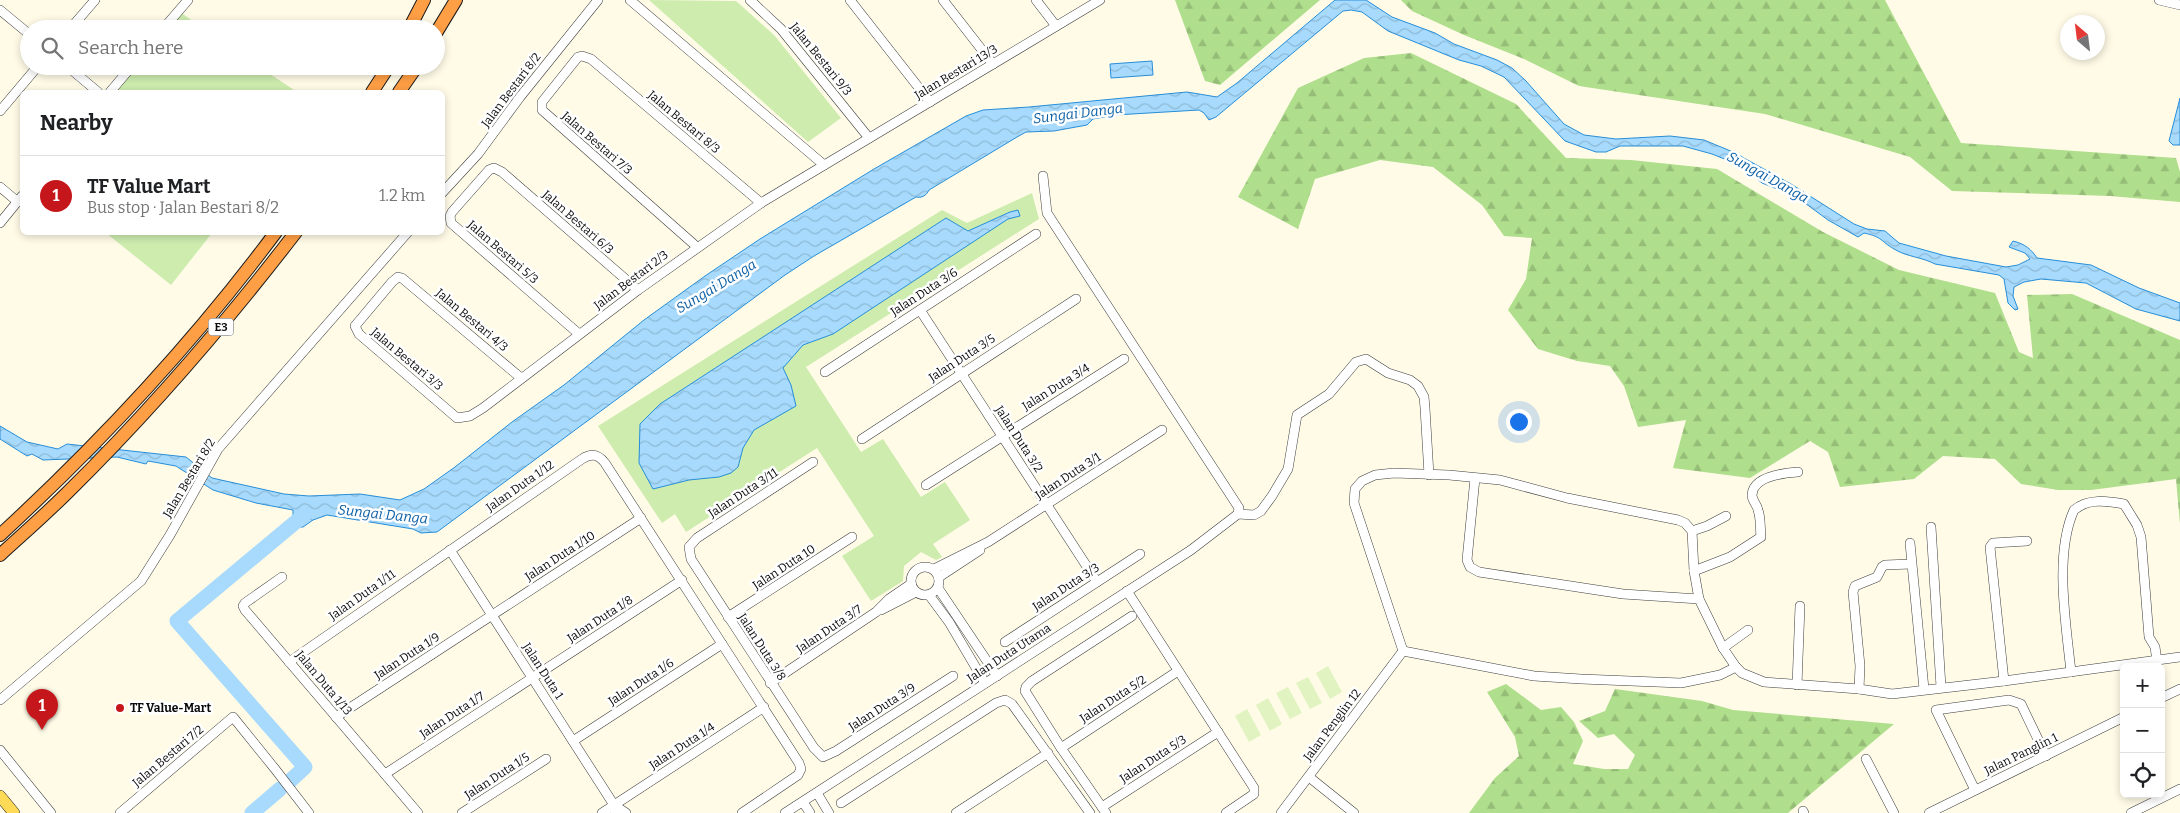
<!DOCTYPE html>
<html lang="en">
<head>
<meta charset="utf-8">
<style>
  body { margin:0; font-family:Bitter,serif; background:#f2f2f2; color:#202124 }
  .controls { position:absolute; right:15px; bottom:15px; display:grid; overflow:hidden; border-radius:8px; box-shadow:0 2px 8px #0003 }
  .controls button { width:45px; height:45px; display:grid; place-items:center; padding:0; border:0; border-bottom:1px solid #e0e0e0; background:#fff; color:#202124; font:25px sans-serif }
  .compass { position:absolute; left:2060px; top:15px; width:45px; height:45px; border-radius:50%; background:#fff; box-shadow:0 2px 8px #0003; rotate:332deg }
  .you { position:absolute; left:1518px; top:421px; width:18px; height:18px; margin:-12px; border:4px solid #fff; border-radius:50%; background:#1a73e8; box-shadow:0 0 0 8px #1a73e833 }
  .badge { display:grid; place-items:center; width:32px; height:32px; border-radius:50%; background:#c5171b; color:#fff; font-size:16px; font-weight:700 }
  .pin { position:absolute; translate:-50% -41px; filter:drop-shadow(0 1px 2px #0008) }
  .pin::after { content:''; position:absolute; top:26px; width:18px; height:15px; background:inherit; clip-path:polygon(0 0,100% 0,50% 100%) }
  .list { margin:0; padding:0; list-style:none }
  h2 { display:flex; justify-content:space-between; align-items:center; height:65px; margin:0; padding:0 20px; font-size:21px }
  h2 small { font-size:16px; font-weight:400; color:#757577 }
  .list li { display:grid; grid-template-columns:32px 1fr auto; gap:15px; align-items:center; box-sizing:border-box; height:80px; padding:0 20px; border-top:1px solid #e0e0e0 }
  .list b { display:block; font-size:19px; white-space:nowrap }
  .list p { margin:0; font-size:16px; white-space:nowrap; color:#757577 }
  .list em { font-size:16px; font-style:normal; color:#757577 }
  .icon { flex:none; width:28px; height:28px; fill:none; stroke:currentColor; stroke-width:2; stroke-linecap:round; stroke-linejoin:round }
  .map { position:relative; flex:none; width:2180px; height:813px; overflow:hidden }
  .search { position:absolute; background:#fff; box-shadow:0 2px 8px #0003; left:20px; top:20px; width:425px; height:55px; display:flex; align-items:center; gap:12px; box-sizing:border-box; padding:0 18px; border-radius:28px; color:#757577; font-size:19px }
  .panel { position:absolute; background:#fff; box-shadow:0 2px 8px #0003; left:20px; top:90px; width:425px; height:145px; border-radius:8px }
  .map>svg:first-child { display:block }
  .grass { fill:#cdecae }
  .forest { fill:url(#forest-firs) }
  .pitch { fill:#e0f3c1 }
  .water { fill:url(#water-waves); stroke:#278ed9 }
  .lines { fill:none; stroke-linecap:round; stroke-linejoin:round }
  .river { stroke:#a7dafc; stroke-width:15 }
  .minor-casing { stroke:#3d3d3d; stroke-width:10 }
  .major-casing { stroke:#1b1b1b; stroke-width:12 }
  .highway-casing { stroke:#1b1b1b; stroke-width:14 }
  .minor { stroke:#fff; stroke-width:9 }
  .major { stroke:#ffda57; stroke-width:11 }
  .highway { stroke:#ff9f45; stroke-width:12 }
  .poi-dot { fill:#c5171b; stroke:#fff; stroke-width:2 }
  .labels { text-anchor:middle; stroke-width:5; stroke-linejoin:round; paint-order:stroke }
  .shield { fill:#fff; stroke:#545454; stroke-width:1 }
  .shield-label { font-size:11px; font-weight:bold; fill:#0a0a0a }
  .street-label { font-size:12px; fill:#0a0a0a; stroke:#fff }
  .poi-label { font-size:12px; font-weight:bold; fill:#0a0a0a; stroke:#fff; text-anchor:start }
  .water-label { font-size:14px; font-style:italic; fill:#0a5ea5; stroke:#fff }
</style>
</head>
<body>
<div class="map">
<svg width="2180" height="813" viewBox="0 0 2180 813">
  <defs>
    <pattern id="forest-firs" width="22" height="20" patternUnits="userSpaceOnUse" patternTransform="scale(1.25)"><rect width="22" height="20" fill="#afde8c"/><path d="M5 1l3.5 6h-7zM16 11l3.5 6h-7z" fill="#95bd77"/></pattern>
    <pattern id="water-waves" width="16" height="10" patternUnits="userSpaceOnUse" patternTransform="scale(1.25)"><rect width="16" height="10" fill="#a7dafc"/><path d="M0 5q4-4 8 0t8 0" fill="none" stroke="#8ebad7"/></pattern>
  </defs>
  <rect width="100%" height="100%" fill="#fffbe7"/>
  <!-- grass -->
  <g class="grass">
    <path d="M649,0L736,1L774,35L841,118L808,142Z"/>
    <path d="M180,12L204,29H167Z"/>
    <path d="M136,66H258L297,92H115Z"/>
    <path d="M1032,193L1039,219L806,367L861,452L883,439L921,497L945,482L970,520L933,544L942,557L936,560L921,552L904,566L903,581L871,601L842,556L874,536L817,448L686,532L675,514L662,523L598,426L942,210L967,223Z"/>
    <path d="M106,233H212L171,285Z"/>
  </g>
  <!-- forest -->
  <g class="forest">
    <path d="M1175,0H1320L1220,85L1205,81Z"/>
    <path d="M1401,0H1885L1961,143L2176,158L2180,172V202L2110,196L1952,191L1910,157L1765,114L1579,86L1524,59L1464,35L1412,11Z"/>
    <path d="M1411,53L1516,104L1566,158L1631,160L1717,169L1823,232L1899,270L1995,293L2019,352L2033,358L2027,295L2072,294L2180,340V524L2176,479L2091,490H2058L2021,484L1995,459L1943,456L1914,479L1840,487L1828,452L1810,441L1750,478L1673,468L1686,420L1638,427L1624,386L1610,366L1577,361L1538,349L1508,310L1526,279L1532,238L1504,236L1482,205L1433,167L1380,160L1315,179L1298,229L1238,197L1298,88L1364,58Z"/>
    <path d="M1506,684L1541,710L1561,707L1574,722L1583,741L1573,764L1604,769H1628L1635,755L1614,734L1598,738L1579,721L1605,711L1615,689L1702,701L1733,710L1894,724L1788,813H1469L1495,778L1519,756L1515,737L1487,692Z"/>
  </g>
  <!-- pitch -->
  <g class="pitch">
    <path d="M1328,666L1342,692L1330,699L1316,673Z"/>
    <path d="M1308,677L1322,703L1310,709L1296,683Z"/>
    <path d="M1288,687L1302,713L1290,719L1276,693Z"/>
    <path d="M1268,698L1282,724L1270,731L1256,705Z"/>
    <path d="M1247,709L1261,735L1249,742L1235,716Z"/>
  </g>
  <!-- water -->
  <g class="water">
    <path d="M1335,0H1366L1392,17L1435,33L1454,44L1497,60L1512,68L1526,81L1564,124L1584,135L1616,139L1670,136L1704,140L1733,152L1791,184L1854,224L1867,229L1885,231L1899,243L1946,256L2006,267L2018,265L2030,259L2025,253L2009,247L2013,241C2025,244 2031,249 2037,258L2091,265L2139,288L2180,303V321L2136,309L2086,283L2041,279L2024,282L2014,287L2013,296L2018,309L2015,310L2008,303L2004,279L1999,275L1935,264C1922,257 1907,257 1894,249C1880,241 1883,237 1864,233L1858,237L1828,220L1783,187L1777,189L1762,183L1742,166L1712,154L1683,146H1620L1606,152H1596L1565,141L1504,77L1481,66L1459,60L1388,31L1362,12L1351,10L1343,11L1216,117L1209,120L1204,113L1199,110L1115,115L1093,119L1087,125L1054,131L1026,132L1017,137L929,190C926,196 922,198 916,197L814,256L785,275L437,532L421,533L413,529L327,515L313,520L303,527H296L293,529L288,524L293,515V510L256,503L213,490L176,466L148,461L146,464L117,457L43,460L32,454L27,456L0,439V426L27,442L58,449L67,444L186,457L212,478L284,494L309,496L360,494L400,500L424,489L455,467L512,422L564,385L644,320L705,276L760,239L874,169L966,116L983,110L1029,107L1187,92L1217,97L1237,83Z"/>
    <path d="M1152,61L1153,75L1111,78L1110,64Z"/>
    <path d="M2180,98V145H2173L2169,141Z"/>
    <path d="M1018,210L1020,216L1008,219L833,334L803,345L783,368L791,385L796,406L754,430L743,448L738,467L731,473L719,477L689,480L653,489L639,463L640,424L660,404L946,218L968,231L1010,212Z"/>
  </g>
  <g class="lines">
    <!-- river -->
    <g class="river">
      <path d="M290,781L305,767L177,621L304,515"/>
      <path d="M252,813L280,789"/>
    </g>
    <defs>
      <g id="minor">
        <path d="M630,0L824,165"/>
        <path d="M750,0L781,29L869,138"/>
        <path d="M850,0L930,102"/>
        <path d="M943,0L993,64"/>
        <path d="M1036,0L1056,26"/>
        <path d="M2159,0L2180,5"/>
        <path d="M0,10L29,34"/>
        <path d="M70,29L95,0"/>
        <path d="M163,29L188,0"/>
        <path d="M67,66L98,92"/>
        <path d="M110,92L132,66"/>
        <path d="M0,111L38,66"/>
        <path d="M0,187L18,202"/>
        <path d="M442,193L478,154L520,97L598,0"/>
        <path d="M0,223L22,196"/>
        <path d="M697,247L542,110V102L578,57L582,56L591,59L761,203"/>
        <path d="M920,310L1097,582"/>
        <path d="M579,334L451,223L450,216L452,212L489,170L494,168L502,172L638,290"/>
        <path d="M825,372L1036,234"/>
        <path d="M521,378L402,278L398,277L392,282L355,326L359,334L457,418L470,416L483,408L638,290L761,203L1100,0"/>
        <path d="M862,439L1076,299"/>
        <path d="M813,462L697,538L689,547L691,559L814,748L823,757L836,751L953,676"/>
        <path d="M1475,478L1467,560L1470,567L1479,572L1623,594L1699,599L1723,648L1736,667"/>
        <path d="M926,485L1124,359"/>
        <path d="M1238,514L1254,515L1261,511L1272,496L1288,469L1297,415L1329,394L1356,362L1366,359L1388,373L1410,380L1418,386L1424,397L1425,408L1429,475"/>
        <path d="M1931,527L1941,687"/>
        <path d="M1692,531L1707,526L1726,516"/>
        <path d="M1910,543L1924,689"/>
        <path d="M450,550L614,805L615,813"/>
        <circle cx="925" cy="581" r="14"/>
        <path d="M934,569L988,542L1162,430"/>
        <path d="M1694,571L1730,557L1761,537C1760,528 1761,518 1758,510C1757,504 1752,501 1752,495C1753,476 1784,473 1798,472"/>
        <path d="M282,577L245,603L243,606L245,610L418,813"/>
        <path d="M939,577L980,550"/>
        <path d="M938,588L997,676"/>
        <path d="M1127,591L1254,788V794L1226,813"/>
        <path d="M929,595L949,622L985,683"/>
        <path d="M881,610L916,592"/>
        <path d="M728,617L852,537"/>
        <path d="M1005,642L1140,554"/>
        <path d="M1723,648L1748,630"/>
        <path d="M1403,651L1534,676L1581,679L1681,683L1720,675L1736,667L1742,673L1764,682L1859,689L1892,694L2004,681L2180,657"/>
        <path d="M1403,651L1354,503L1355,489L1362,481L1375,475L1394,473L1449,475L1500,480L1567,498L1678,520L1685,523L1692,531L1694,571L1699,599"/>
        <path d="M289,662L582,459C591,453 598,454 605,463L799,763L801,769L798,775L742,813"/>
        <path d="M2071,672C2066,624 2054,554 2074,510C2088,498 2107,501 2124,504L2137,525L2141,537L2149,637L2155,647L2157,661"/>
        <path d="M2004,681L1990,547L1993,543L2027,541"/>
        <path d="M770,683L876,612L889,599L911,584"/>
        <path d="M1797,685L1800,606"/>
        <path d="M1859,689L1860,666L1853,592L1855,586L1877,577L1882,567L1885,565L1911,564"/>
        <path d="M2161,698L2180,689"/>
        <path d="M0,700L141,581L170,535L218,449L408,232"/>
        <path d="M336,717L641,518"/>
        <path d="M573,741L722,644"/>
        <path d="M1061,748L1178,671"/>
        <path d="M0,750L51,813"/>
        <path d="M1866,759L1894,813"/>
        <path d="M385,774L682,580"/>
        <path d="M1309,777L1354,813"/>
        <path d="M1975,790L1936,710L2009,700L2021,704L2046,756"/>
        <path d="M817,793L829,813"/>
        <path d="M803,802L810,813"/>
        <path d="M841,803L996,703L1005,700L1012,704L1090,813"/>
        <path d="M614,805L626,813"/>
        <path d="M1102,807L1218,732"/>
        <path d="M1803,811L1804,813"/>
        <path d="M120,813L233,717L275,769L309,813"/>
        <path d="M462,813L546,759"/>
        <path d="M602,813L764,707"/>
        <path d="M785,813L1191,550L1238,514L1239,508L1047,213L1043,176"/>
        <path d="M956,813L1048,753"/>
        <path d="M1106,813L1061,748L1025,691L1026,687L1032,681L1132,616"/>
        <path d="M1281,813L1403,651"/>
        <path d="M1929,813L2124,717"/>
        <path d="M2131,813L2180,789"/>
      </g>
      <path id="major" d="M0,796L14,813"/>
      <g id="highway">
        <path d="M409,29L424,0"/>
        <path d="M436,33L456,0"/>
        <path d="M372,92L389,66"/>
        <path d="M399,92L417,66"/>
        <path d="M0,535C101,442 194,342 276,232"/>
        <path d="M0,555C23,534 47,513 69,491C151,410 226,323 296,232"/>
      </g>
    </defs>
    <!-- minor casing -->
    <use href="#minor" class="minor-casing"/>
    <!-- major casing -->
    <use href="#major" class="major-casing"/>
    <!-- highway casing -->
    <use href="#highway" class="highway-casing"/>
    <!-- minor -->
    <use href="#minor" class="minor"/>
    <!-- major -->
    <use href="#major" class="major"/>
    <!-- highway -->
    <use href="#highway" class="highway"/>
  </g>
  <!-- markers -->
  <circle class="poi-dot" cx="120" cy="708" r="5"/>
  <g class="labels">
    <!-- shield labels -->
    <rect class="shield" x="208.5" y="318.5" width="25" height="17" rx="4"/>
    <g class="shield-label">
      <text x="221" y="331">E3</text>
    </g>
    <!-- street labels -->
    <g class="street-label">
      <text transform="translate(821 59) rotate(51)" y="4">Jalan Bestari 9/3</text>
      <text transform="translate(956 72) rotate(-31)" y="4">Jalan Bestari 13/3</text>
      <text transform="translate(511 90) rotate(-53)" y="4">Jalan Bestari 8/2</text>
      <text transform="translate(684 122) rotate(40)" y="4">Jalan Bestari 8/3</text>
      <text transform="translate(597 143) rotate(41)" y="4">Jalan Bestari 7/3</text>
      <text transform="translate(578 222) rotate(41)" y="4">Jalan Bestari 6/3</text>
      <text transform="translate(503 252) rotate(41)" y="4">Jalan Bestari 5/3</text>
      <text transform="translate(631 280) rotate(-37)" y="4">Jalan Bestari 2/3</text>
      <text transform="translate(924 292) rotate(-33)" y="4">Jalan Duta 3/6</text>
      <text transform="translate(472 320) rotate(40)" y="4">Jalan Bestari 4/3</text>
      <text transform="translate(962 358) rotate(-33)" y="4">Jalan Duta 3/5</text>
      <text transform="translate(407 359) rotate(40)" y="4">Jalan Bestari 3/3</text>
      <text transform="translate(1056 387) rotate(-32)" y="4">Jalan Duta 3/4</text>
      <text transform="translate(1019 439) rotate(57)" y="4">Jalan Duta 3/2</text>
      <text transform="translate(1068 476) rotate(-33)" y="4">Jalan Duta 3/1</text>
      <text transform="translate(189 478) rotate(-59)" y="4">Jalan Bestari 8/2</text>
      <text transform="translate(520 486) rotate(-35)" y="4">Jalan Duta 1/12</text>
      <text transform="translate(743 493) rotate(-33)" y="4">Jalan Duta 3/11</text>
      <text transform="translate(560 556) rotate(-33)" y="4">Jalan Duta 1/10</text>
      <text transform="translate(784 567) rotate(-33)" y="4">Jalan Duta 10</text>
      <text transform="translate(1066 587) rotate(-33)" y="4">Jalan Duta 3/3</text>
      <text transform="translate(362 595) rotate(-35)" y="4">Jalan Duta 1/11</text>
      <text transform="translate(600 619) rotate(-33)" y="4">Jalan Duta 1/8</text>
      <text transform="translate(829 629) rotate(-34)" y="4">Jalan Duta 3/7</text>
      <text transform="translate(762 647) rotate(57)" y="4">Jalan Duta 3/8</text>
      <text transform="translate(1009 653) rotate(-33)" y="4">Jalan Duta Utama</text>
      <text transform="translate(407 656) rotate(-33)" y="4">Jalan Duta 1/9</text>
      <text transform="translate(543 671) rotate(57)" y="4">Jalan Duta 1</text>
      <text transform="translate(641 682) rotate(-33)" y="4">Jalan Duta 1/6</text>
      <text transform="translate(324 683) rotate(50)" y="4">Jalan Duta 1/13</text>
      <text transform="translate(1113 699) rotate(-33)" y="4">Jalan Duta 5/2</text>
      <text transform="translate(882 707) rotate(-33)" y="4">Jalan Duta 3/9</text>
      <text transform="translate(452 715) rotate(-33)" y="4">Jalan Duta 1/7</text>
      <text transform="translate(1332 725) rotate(-53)" y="4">Jalan Penglin 12</text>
      <text transform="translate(682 746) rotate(-33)" y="4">Jalan Duta 1/4</text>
      <text transform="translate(2021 754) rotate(-26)" y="4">Jalan Panglin 1</text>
      <text transform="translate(168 756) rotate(-40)" y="4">Jalan Bestari 7/2</text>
      <text transform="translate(1153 759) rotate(-33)" y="4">Jalan Duta 5/3</text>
      <text transform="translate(497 776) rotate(-33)" y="4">Jalan Duta 1/5</text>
    </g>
    <!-- poi labels -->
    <g class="poi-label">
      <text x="130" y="712">TF Value-Mart</text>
    </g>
    <!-- water labels -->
    <g class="water-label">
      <text transform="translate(1078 113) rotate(-7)" y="5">Sungai Danga</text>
      <text transform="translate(1768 177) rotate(29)" y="5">Sungai Danga</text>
      <text transform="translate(716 286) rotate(-31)" y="5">Sungai Danga</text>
      <text transform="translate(383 514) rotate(6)" y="5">Sungai Danga</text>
    </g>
  </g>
</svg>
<div class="controls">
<button>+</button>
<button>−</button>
<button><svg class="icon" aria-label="locate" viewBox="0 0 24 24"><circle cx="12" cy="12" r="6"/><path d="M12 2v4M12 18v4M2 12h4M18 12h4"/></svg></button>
</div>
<svg class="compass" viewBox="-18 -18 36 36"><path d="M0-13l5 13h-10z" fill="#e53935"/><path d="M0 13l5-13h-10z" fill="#757577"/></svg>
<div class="you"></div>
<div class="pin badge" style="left:42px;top:730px">1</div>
<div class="search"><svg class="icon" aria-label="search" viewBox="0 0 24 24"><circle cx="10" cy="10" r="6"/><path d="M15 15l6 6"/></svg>Search here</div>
<section class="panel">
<h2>Nearby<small></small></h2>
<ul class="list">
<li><span class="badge">1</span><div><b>TF Value Mart</b><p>Bus stop · Jalan Bestari 8/2</p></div><em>1.2 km</em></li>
</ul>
</section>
</div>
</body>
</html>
